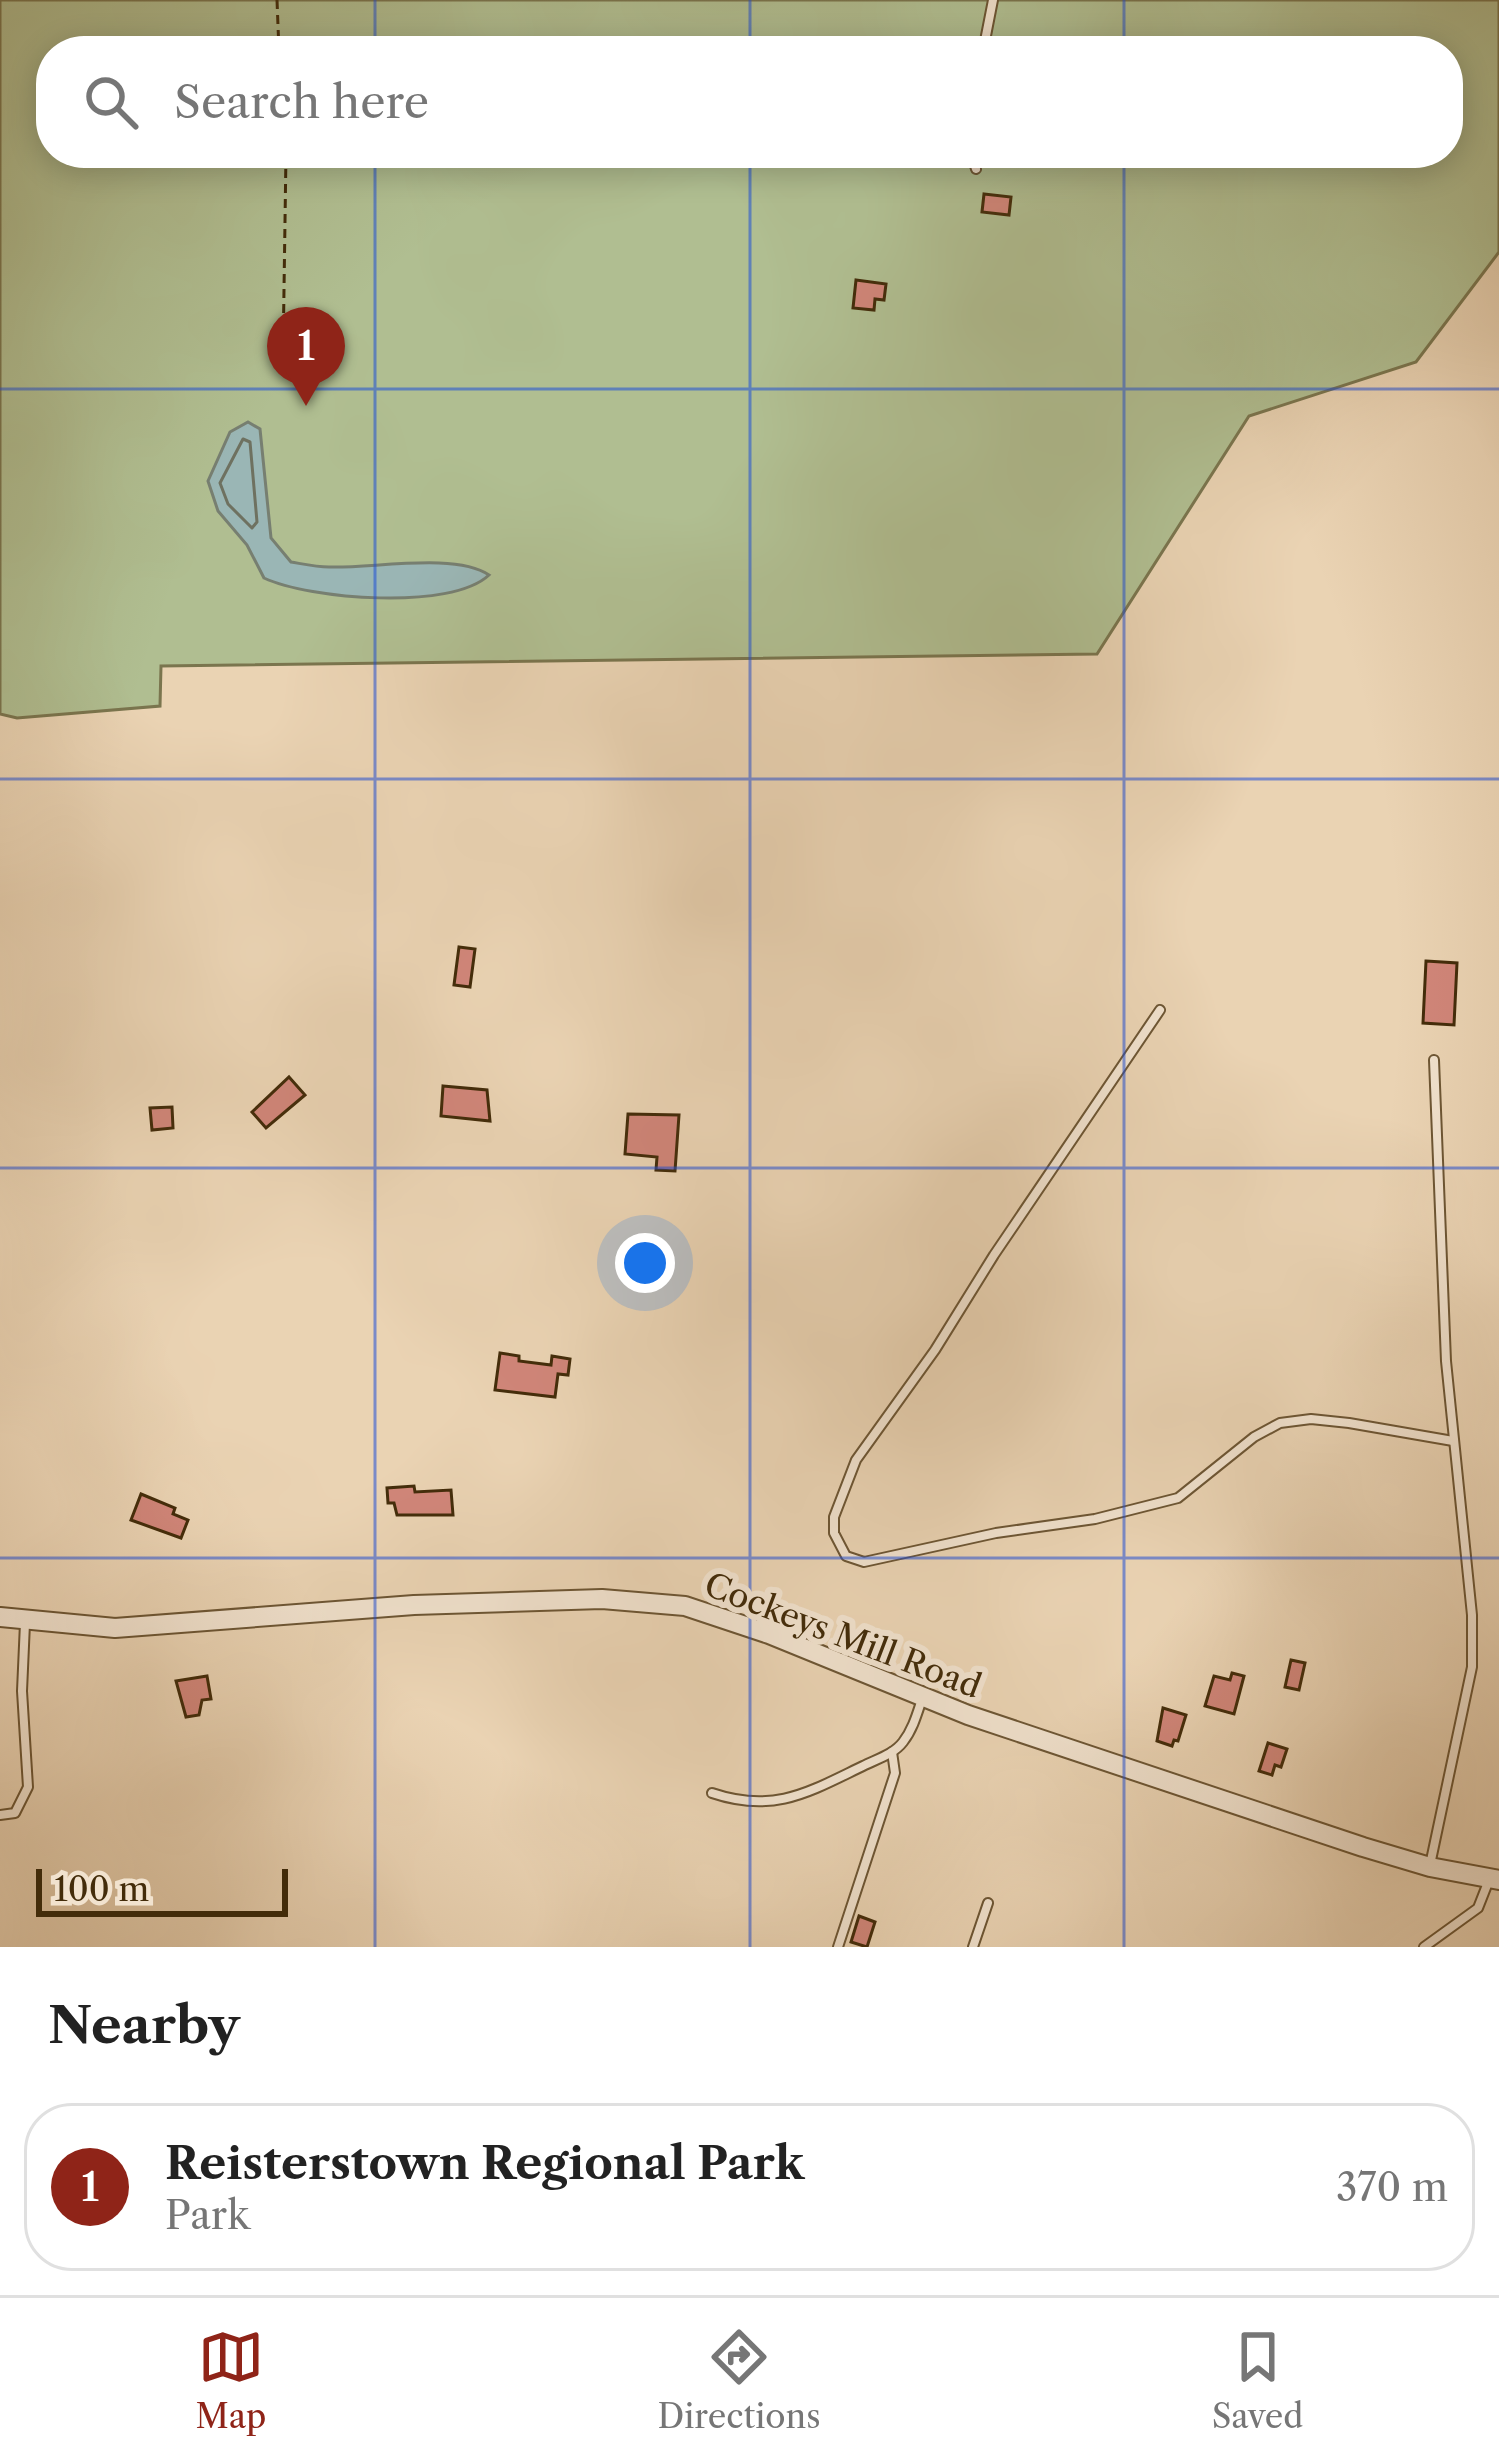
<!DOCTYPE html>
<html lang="en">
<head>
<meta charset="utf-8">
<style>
  body { margin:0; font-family:"Libre Caslon Text",serif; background:#f2f2f2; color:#222 }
  .scale { position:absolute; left:36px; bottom:30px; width:252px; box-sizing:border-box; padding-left:12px; border:6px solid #432c0a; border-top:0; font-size:33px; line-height:42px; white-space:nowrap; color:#432c0a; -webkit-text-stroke:9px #f1e2ce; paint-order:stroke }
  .you { position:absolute; left:645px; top:1263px; width:42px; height:42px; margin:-30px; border:9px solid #fff; border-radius:50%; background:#1a73e8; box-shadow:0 0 0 18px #1a73e833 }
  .badge { display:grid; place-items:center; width:78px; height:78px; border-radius:50%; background:#8f2418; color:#fff; font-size:39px; font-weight:700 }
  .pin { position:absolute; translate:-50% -99px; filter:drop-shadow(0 3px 6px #0008) }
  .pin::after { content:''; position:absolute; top:63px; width:42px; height:36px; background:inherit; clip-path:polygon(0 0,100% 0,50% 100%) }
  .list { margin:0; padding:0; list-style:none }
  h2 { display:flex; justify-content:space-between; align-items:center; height:156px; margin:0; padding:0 48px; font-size:51px }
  h2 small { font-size:39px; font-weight:400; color:#767676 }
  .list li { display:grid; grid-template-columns:78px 1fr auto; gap:36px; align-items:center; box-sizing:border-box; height:168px; margin:0 24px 24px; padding:0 24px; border:3px solid #e0e0e0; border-radius:48px }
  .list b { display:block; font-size:45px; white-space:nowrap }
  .list p { margin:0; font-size:39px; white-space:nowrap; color:#767676 }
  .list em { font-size:39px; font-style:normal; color:#767676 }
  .icon { flex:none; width:66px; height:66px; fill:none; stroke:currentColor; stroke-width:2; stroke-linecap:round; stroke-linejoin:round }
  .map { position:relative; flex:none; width:1499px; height:1947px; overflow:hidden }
  .search { position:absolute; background:#fff; box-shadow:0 6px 30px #0003; left:36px; right:36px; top:36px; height:132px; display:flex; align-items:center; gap:30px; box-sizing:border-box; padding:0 42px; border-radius:48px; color:#767676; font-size:45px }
  .sheet { height:348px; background:#fff }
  nav { display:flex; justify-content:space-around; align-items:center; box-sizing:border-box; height:168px; border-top:3px solid #e0e0e0; background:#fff; font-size:33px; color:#767676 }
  nav a { display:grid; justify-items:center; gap:6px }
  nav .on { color:#8f2418 }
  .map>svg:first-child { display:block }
  .green { fill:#b0be91; stroke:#7a754e; stroke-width:3; fill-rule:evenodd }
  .water { fill:#9ab6b5; stroke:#777f71; stroke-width:3 }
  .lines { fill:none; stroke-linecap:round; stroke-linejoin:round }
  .shore { stroke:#6e7160; stroke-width:3 }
  .building { fill:#d1867a; stroke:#432c0a; stroke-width:3 }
  .service-casing { stroke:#6d5634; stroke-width:12 }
  .tertiary-casing { stroke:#6d5634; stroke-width:22 }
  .path { stroke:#432c0a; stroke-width:3; stroke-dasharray:9 6; stroke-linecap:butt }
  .service { stroke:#f1e2ce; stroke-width:8 }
  .tertiary { stroke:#f1e2ce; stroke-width:18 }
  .grid { fill:none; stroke:#1d4ed8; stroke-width:3; stroke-opacity:0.55 }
  .labels { text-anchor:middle; stroke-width:12; stroke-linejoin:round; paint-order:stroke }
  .street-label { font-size:33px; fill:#432c0a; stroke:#f1e2ce }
</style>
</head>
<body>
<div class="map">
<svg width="1499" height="1947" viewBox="0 0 1499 1947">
  <rect width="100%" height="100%" fill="#ead3b3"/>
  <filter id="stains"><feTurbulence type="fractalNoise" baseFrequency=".00167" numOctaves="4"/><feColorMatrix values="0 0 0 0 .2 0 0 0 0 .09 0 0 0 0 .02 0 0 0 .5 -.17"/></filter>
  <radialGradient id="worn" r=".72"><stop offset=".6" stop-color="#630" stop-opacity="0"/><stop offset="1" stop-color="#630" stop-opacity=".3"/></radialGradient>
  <!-- green -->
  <path class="green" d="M0,0H1499V252L1416,362L1249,416L1097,654L161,666L160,706L17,718L0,714ZM51,51H1448V153H51Z"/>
  <!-- water -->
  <path class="water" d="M248,422L260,429L271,538L291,562C303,564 316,567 329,567C370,569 455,552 489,575C451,611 309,599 264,578L247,545L218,511L208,481L230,432Z"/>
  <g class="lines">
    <!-- shore -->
    <path class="shore" d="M243,439L250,442L257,522L252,528L228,504L220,483Z"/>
  </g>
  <!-- building -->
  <g class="building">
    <path d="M984,194L1011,197L1009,215L982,212Z"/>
    <path d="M856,280L886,284L884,300L875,299L874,310L853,308Z"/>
    <path d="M459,947L475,949L470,987L454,985Z"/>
    <path d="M1426,961L1457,963L1454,1025L1423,1023Z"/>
    <path d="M289,1077L305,1095L266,1128L252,1112Z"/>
    <path d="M443,1086L487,1090L490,1121L441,1116Z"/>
    <path d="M172,1107L173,1128L152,1130L150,1108Z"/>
    <path d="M628,1114L679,1115L675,1171L656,1170L657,1157L625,1154Z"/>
    <path d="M500,1353L519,1356V1361L551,1365L552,1356L570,1359L568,1375L558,1374L555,1397L495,1390Z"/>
    <path d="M414,1486L415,1492L451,1490L453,1515H397L394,1503H388L387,1488Z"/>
    <path d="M141,1494L175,1508L173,1514L188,1520L181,1538L131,1520Z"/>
    <path d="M1291,1660L1305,1663L1299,1690L1285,1687Z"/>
    <path d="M1232,1673L1244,1676L1234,1714L1205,1706L1214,1676L1230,1680Z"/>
    <path d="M207,1676L211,1699L202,1700L199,1715L186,1717L176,1681Z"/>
    <path d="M1163,1708L1186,1715L1178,1741L1174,1740L1172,1746L1157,1741Z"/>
    <path d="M1268,1743L1287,1749L1281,1767L1275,1765L1272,1775L1259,1771Z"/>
    <path d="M859,1916L875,1922L867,1947L851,1942Z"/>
  </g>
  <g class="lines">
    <defs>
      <g id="service">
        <path d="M983,51L993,0"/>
        <path d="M971,153L976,169"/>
        <path d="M1160,1010L994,1255L935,1350L856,1460L834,1517V1533L846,1556L864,1562L996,1533L1095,1519L1178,1498L1254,1437L1280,1423L1311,1419L1349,1423L1453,1441"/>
        <path d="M712,1793C774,1814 809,1792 863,1766C877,1759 894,1754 903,1742C913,1729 917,1714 922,1699"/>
        <path d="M0,1815L15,1813L28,1787L22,1691L25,1623"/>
        <path d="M1430,1865L1472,1667V1615L1446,1361L1434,1060"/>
        <path d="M838,1947L895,1773L892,1752"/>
        <path d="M973,1947L988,1903"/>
        <path d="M1424,1947L1478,1908L1489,1880"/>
      </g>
      <path id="tertiary" d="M0,1617L115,1628L414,1605L602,1599L685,1606L769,1634L968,1715L1363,1847L1430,1867L1499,1880"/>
    </defs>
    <!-- service casing -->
    <use href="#service" class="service-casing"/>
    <!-- tertiary casing -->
    <use href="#tertiary" class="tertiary-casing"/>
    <!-- path -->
    <g class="path">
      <path d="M277,0L279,51"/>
      <path d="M283,358L286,153"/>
    </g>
    <!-- service -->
    <use href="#service" class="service"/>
    <!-- tertiary -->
    <use href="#tertiary" class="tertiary"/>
  </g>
  <!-- grid -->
  <path class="grid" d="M375,0V51M750,0V51M1124,0V51M375,153V1947M750,153V1947M1124,153V1947M0,389H1499M0,779H1499M0,1168H1499M0,1558H1499"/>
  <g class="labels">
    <!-- street labels -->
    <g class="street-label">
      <text transform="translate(843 1635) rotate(21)" y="12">Cockeys Mill Road</text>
    </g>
  </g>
  <rect width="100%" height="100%" filter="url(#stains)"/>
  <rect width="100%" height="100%" fill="url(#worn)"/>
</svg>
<div class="scale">100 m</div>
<div class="you"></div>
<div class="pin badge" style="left:306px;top:406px">1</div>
<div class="search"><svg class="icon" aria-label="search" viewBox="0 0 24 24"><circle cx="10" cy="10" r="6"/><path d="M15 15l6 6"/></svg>Search here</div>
</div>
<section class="sheet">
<h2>Nearby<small></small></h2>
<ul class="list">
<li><span class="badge">1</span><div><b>Reisterstown Regional Park</b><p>Park</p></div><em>370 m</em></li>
</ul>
</section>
<nav>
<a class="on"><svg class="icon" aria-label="map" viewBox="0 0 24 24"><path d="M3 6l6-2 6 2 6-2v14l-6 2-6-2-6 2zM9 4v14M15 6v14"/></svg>Map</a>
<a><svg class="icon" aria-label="directions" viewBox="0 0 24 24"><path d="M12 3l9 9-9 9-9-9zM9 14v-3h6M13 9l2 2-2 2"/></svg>Directions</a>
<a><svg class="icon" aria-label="saved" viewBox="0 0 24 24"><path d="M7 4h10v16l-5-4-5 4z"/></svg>Saved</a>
</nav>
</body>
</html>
